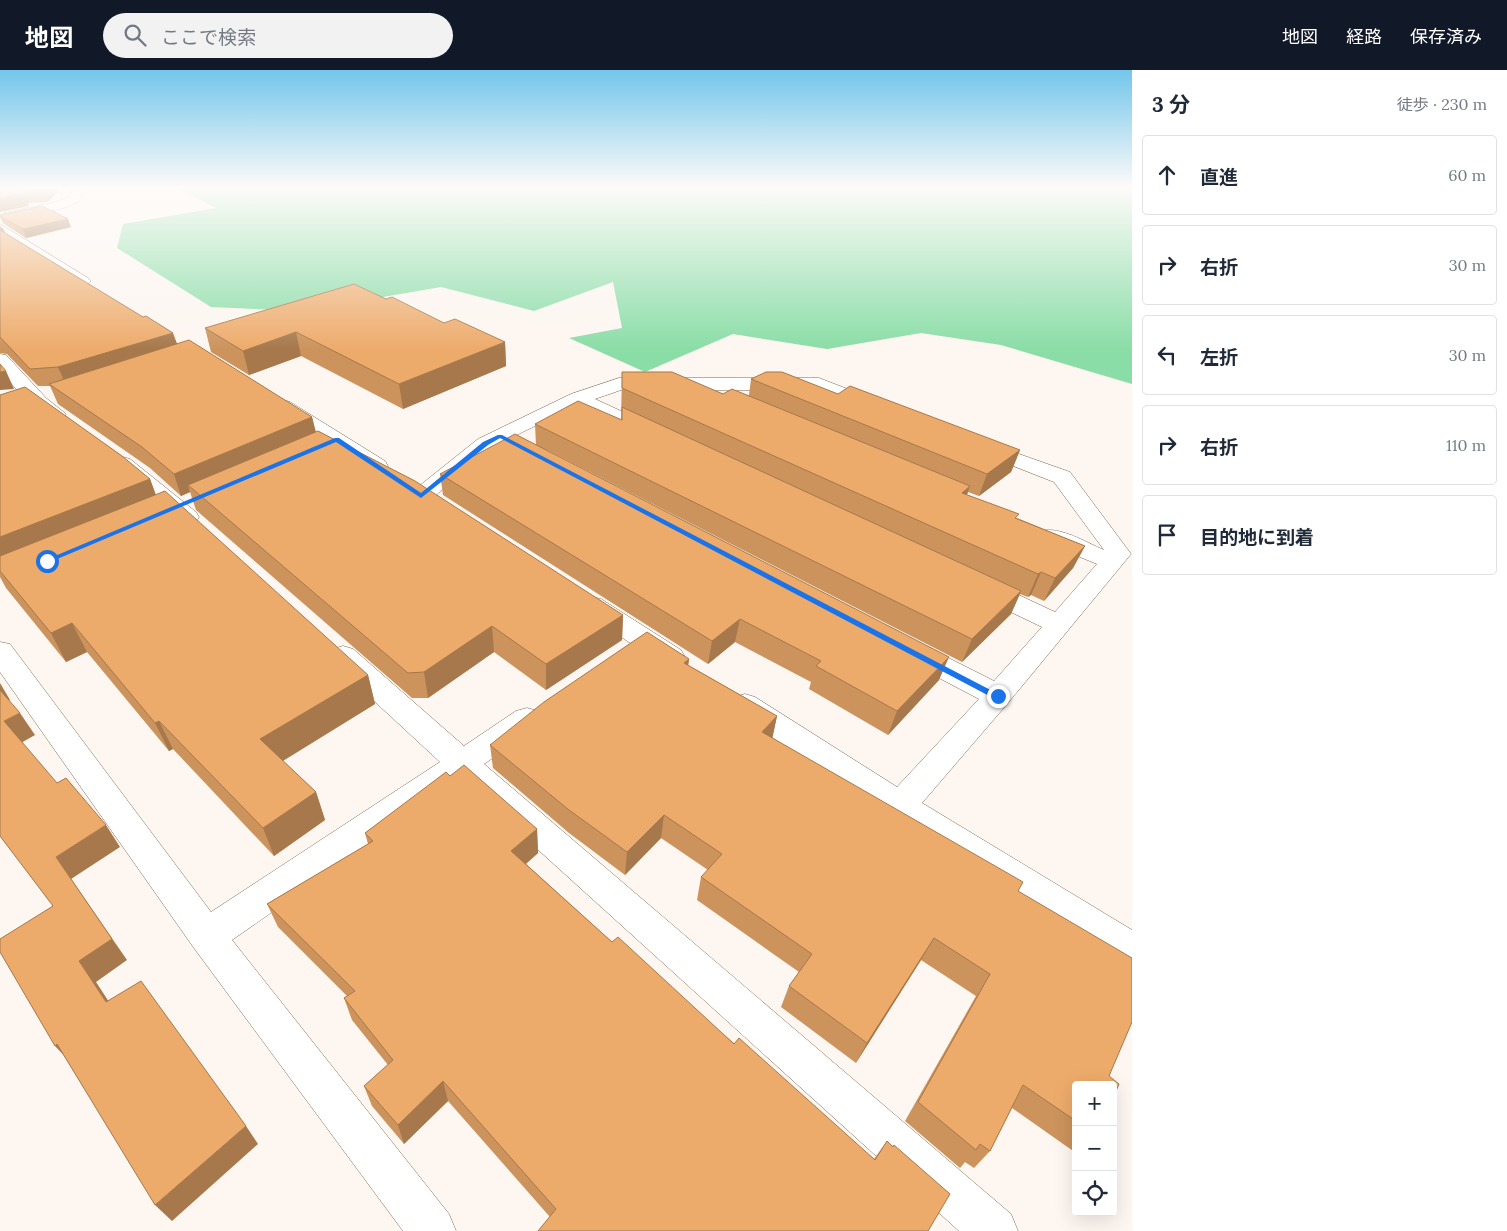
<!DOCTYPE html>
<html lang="ja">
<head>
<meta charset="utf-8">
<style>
  body { margin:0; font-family:Lora,"Noto Sans JP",serif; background:#f2f2f3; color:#1f2937 }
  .controls { position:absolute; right:15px; bottom:15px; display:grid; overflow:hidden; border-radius:5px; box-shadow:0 5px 20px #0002 }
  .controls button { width:45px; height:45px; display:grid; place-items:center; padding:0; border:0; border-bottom:1px solid #e0e1e3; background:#fff; color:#1f2937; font:25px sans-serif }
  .stop { position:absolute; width:15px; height:15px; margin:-11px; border:4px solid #1a73e8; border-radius:50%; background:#fff }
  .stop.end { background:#1a73e8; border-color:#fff; box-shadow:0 1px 5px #0008 }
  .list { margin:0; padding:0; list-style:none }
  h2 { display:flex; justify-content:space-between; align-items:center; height:65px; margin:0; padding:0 20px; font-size:21px }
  h2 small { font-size:16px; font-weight:400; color:#747a83 }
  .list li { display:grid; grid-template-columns:32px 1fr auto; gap:15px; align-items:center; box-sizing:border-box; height:80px; margin:0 10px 10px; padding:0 10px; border:1px solid #e0e1e3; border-radius:5px }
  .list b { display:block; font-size:19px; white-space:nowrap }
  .list em { font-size:16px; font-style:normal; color:#747a83 }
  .icon { flex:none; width:28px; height:28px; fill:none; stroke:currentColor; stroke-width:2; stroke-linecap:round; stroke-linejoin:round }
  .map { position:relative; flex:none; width:1132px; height:1161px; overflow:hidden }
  header { display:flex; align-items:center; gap:30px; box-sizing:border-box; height:70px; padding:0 25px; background:#111827; color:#fff }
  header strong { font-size:24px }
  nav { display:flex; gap:28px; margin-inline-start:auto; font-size:18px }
  .search { width:350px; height:45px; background:#f2f2f3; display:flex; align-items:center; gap:12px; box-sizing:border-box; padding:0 18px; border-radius:28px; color:#747a83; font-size:19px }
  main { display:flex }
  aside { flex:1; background:#fff }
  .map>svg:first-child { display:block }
  .forest { fill:#8adda7 }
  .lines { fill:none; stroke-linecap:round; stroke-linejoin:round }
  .minor-casing { stroke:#81674f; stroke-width:1 }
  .minor { fill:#fff; fill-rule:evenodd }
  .wall { fill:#cc935c }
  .shaded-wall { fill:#a6784b }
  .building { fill:#edab6b; stroke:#a6784b }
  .route { fill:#1a73e8 }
</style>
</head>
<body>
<header>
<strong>地図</strong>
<div class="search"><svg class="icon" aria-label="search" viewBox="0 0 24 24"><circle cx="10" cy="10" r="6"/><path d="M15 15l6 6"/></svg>ここで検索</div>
<nav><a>地図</a><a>経路</a><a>保存済み</a></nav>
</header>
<main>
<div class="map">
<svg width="1132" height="1161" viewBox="0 0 1132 1161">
  <rect width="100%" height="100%" fill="#fdf6f1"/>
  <!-- forest -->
  <path class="forest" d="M175,117H1132V314L1001,275L921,263L827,279L733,264L645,302L569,268L622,258L613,212L534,241L441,217L302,241L211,237L117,178L123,154L216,138Z"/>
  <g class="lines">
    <defs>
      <g id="minor">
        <path d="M74,117H86L78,132L64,138L9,150L3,146L4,143L56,132L69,127Z"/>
        <path d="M0,154L88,208L91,211L88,214H78L0,164Z"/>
        <path d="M0,284L6,285L46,328L66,344L63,348C40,354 14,315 0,300Z"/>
        <path d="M619,308H819L881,332L884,336L881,340L874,342L816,320H621L595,329L662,360L665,364L662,368L655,370L648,368L578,335L492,377L429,431L421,433L413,431L410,426L413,421L478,369L571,324Z"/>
        <path d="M283,330L290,332L385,391L388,396L385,401L377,402L369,401L276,340L273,336L276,332Z"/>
        <path d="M982,371L1070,402L1131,484L1008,633L922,733L1132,860V899L1119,893L888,745L735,643L730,635L735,627L745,624L755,627L897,717L979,629L901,588L897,581L901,574L911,572L921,574L994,611L1042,557L973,524L969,518L973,512L982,510L991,512L1055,542L1097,494L1041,471L1037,466L1041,461C1060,456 1085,472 1104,480L1054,412L975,381L972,377L975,373Z"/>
        <path d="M123,387L130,389L196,442L199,447L196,452L188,454L180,452L116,397L112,393L116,389Z"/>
        <path d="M592,527L601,529L681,580L685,587L681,594L671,597L661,594L583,541L579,535L583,529Z"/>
        <path d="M0,572L10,574L211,842L440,692L333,593L329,586L333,579L343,576L353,579L464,676L516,641L527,638L538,641L542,649L538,657L484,694L1011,1144L1018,1161H959L461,710L232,870L449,1144L456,1161H403L194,878L0,602Z"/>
      </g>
    </defs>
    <!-- minor casing -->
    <use href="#minor" class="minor-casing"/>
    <!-- minor -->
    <use href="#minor" class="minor"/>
  </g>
  <!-- wall -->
  <g class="wall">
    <path d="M0,145L71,157L26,168L3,153L0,147Z"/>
    <path d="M0,155L5,163L177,273L312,347L316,362L623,545L622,570L546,620L494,582L428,628H412L196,440L190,422L181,426L150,398L58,334L50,316H38L7,284L0,283Z"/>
    <path d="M386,229L444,253L505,272L506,296L403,339L301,286L249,305L211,282L205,258Z"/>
    <path d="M622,302L723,324L749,325L751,309L838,324L1020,380L1011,402L979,426L968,422L967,425L1017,448L1085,476L1073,498L1044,531L1031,525L1028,527L1020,524L1011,544L962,592L545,379L939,610L888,665L809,619L811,612L735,572L708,594L443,425L440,404L536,375L535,354L621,350Z"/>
    <path d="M0,325L150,409L156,425L368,605L375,634L283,691L316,722L325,750L274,786L173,679L169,681L87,582L66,592L6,518L0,507Z"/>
    <path d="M689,589L688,595L777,646L772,668L1018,821L1076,1015V1083L1012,1038L990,1081L974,1098L965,1092L960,1098L905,1051L976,926L921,890L856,993L781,937L789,916L799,902L697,830L701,807L708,800L661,768L625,805L569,763L493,698L490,675Z"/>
    <path d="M450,706L537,759L538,783L526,794L612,872L874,1089L887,1071L950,1124L550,1147L448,1031L404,1074L372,1036L364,1016L388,995L352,950L344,928L347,926L278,857L267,834L368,774L365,763Z"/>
  </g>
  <!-- shaded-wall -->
  <g class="shaded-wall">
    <path d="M44,117H62L48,132L28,133L29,136L0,142V128L20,120Z"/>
    <path d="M68,149L71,157L26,168L23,159Z"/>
    <path d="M0,158H3L9,172L0,163Z"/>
    <path d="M296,262L301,286L249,305L243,281Z"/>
    <path d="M173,263L179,279L66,315L58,297Z"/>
    <path d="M505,272L506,296L403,339L399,314Z"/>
    <path d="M6,301L14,319L0,320V302Z"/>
    <path d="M312,347L317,368L188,415L190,422L181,426L174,404Z"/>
    <path d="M1020,380L1011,402L979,426L987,404Z"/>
    <path d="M150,409L159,434L0,499V467Z"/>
    <path d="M970,416L962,438V423Z"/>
    <path d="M1085,476L1073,498L1044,531L1055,508Z"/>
    <path d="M1041,502L1031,525L1028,527L1038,504Z"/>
    <path d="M1021,521L1011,544L962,592L972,569Z"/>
    <path d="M623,545L622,570L546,620V594Z"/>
    <path d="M740,549L735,572L708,594L712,571Z"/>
    <path d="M72,553L87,582L66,592L51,563Z"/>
    <path d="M492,556L494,582L428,628L424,602Z"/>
    <path d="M949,587L939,610L888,665L897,641Z"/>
    <path d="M689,589L686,613L684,593Z"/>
    <path d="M368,605L375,634L271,698L260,669Z"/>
    <path d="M0,613L10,630L5,632L0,625Z"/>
    <path d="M20,643L35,665L19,674L4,651Z"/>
    <path d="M777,646L772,670L762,662Z"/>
    <path d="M159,651L173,679L169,681L155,653Z"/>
    <path d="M316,722L325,750L274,786L263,758Z"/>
    <path d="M664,745L661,768L625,805L627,782Z"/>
    <path d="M106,755L120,777L71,809L127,890L96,912L122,952L106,932L79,891L56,787Z"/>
    <path d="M537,759L538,783L513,805L511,781Z"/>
    <path d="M934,868L921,890L856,993L867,973Z"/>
    <path d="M57,974L73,995L55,976Z"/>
    <path d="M443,1011L448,1031L404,1074L398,1055Z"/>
    <path d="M246,1056L258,1074L172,1151L155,1135Z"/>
  </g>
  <!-- building -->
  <g class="building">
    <path d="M0,117H44L43,119L20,120L24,123L0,128Z"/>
    <path d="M42,136L68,149L23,159L0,146V145Z"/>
    <path d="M0,160L143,247L146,246L173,263L58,297L30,299L0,267Z"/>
    <path d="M354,214L386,229L392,227L444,253L455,249L505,272L399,314L296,262L243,281L205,258Z"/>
    <path d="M189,270L312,347L174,404L142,377L49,314Z"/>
    <path d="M0,294L6,301L0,302Z"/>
    <path d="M622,302H672L723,324L732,319L970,416L962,423L1019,444L1015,448L1085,476L1055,508L1041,502L1038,504L622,318Z"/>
    <path d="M766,302H782L838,324L850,316L1020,380L987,404L751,309Z"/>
    <path d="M25,317L122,386L150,409L0,467V325Z"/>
    <path d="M578,331L622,350V337L1021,521L972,569L535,354Z"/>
    <path d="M318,361L415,411L623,545L546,594L492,556L424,602L408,603L188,415Z"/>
    <path d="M515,364L949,587L897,641L816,596L821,591L740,549L712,571L440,404Z"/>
    <path d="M165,421L368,605L260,669L316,722L263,758L159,651L155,653L72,553L51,563L0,501V486Z"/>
    <path d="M647,562L689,589L684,593L777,646L762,662L1023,812L1018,821L1132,888V952L1109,1006L1119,1014L1113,1028V1015H1076V1051L1023,1015L990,1081L980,1074L976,1080L918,1032L990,904L934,868L867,973L789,916L812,884L701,807L722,784L664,745L627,782L569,740L490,675L544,632Z"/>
    <path d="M0,620L20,643L4,651L57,713L66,708L106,755L56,787L112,869L79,891L106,932L141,911L246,1056L155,1135L57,974L55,976L0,882V869L53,836L0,766Z"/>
    <path d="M464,695L537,759L511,781L612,872L618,867L734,974L739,968L875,1090L887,1071L893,1077L894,1075L950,1124L928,1161H538L556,1139L443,1011L398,1055L364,1016L393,990L344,928L355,921L267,834L373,771L365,763L446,702L450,706Z"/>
  </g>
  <!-- sky -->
  <linearGradient id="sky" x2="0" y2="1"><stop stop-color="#73c6eb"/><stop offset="0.42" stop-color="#fefbf9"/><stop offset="1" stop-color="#fefbf9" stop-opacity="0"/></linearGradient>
  <rect width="1132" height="280" fill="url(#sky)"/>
  <!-- route -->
  <path class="route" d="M498,365H502L1002,626L1001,629H995L500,368L488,375L421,428L336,372L50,492L43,491L335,368H339L421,423L483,372Z"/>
</svg>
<div class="controls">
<button>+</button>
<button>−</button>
<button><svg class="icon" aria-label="locate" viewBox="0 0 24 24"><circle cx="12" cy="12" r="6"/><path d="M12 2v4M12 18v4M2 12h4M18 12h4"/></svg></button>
</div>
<div class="stop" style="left:47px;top:491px"></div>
<div class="stop end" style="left:998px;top:626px"></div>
</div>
<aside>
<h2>3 分<small>徒歩 · 230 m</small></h2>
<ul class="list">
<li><svg class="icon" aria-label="ahead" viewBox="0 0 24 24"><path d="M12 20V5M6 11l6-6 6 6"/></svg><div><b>直進</b></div><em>60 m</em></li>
<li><svg class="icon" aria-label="right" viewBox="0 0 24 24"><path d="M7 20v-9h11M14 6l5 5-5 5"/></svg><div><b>右折</b></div><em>30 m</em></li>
<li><svg class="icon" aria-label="left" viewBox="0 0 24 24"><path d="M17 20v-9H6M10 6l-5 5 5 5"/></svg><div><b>左折</b></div><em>30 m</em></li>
<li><svg class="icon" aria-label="right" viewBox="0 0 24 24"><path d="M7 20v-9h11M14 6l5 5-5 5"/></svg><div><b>右折</b></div><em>110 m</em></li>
<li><svg class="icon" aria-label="arrive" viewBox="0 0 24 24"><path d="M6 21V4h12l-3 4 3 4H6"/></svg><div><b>目的地に到着</b></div></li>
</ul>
</aside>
</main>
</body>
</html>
